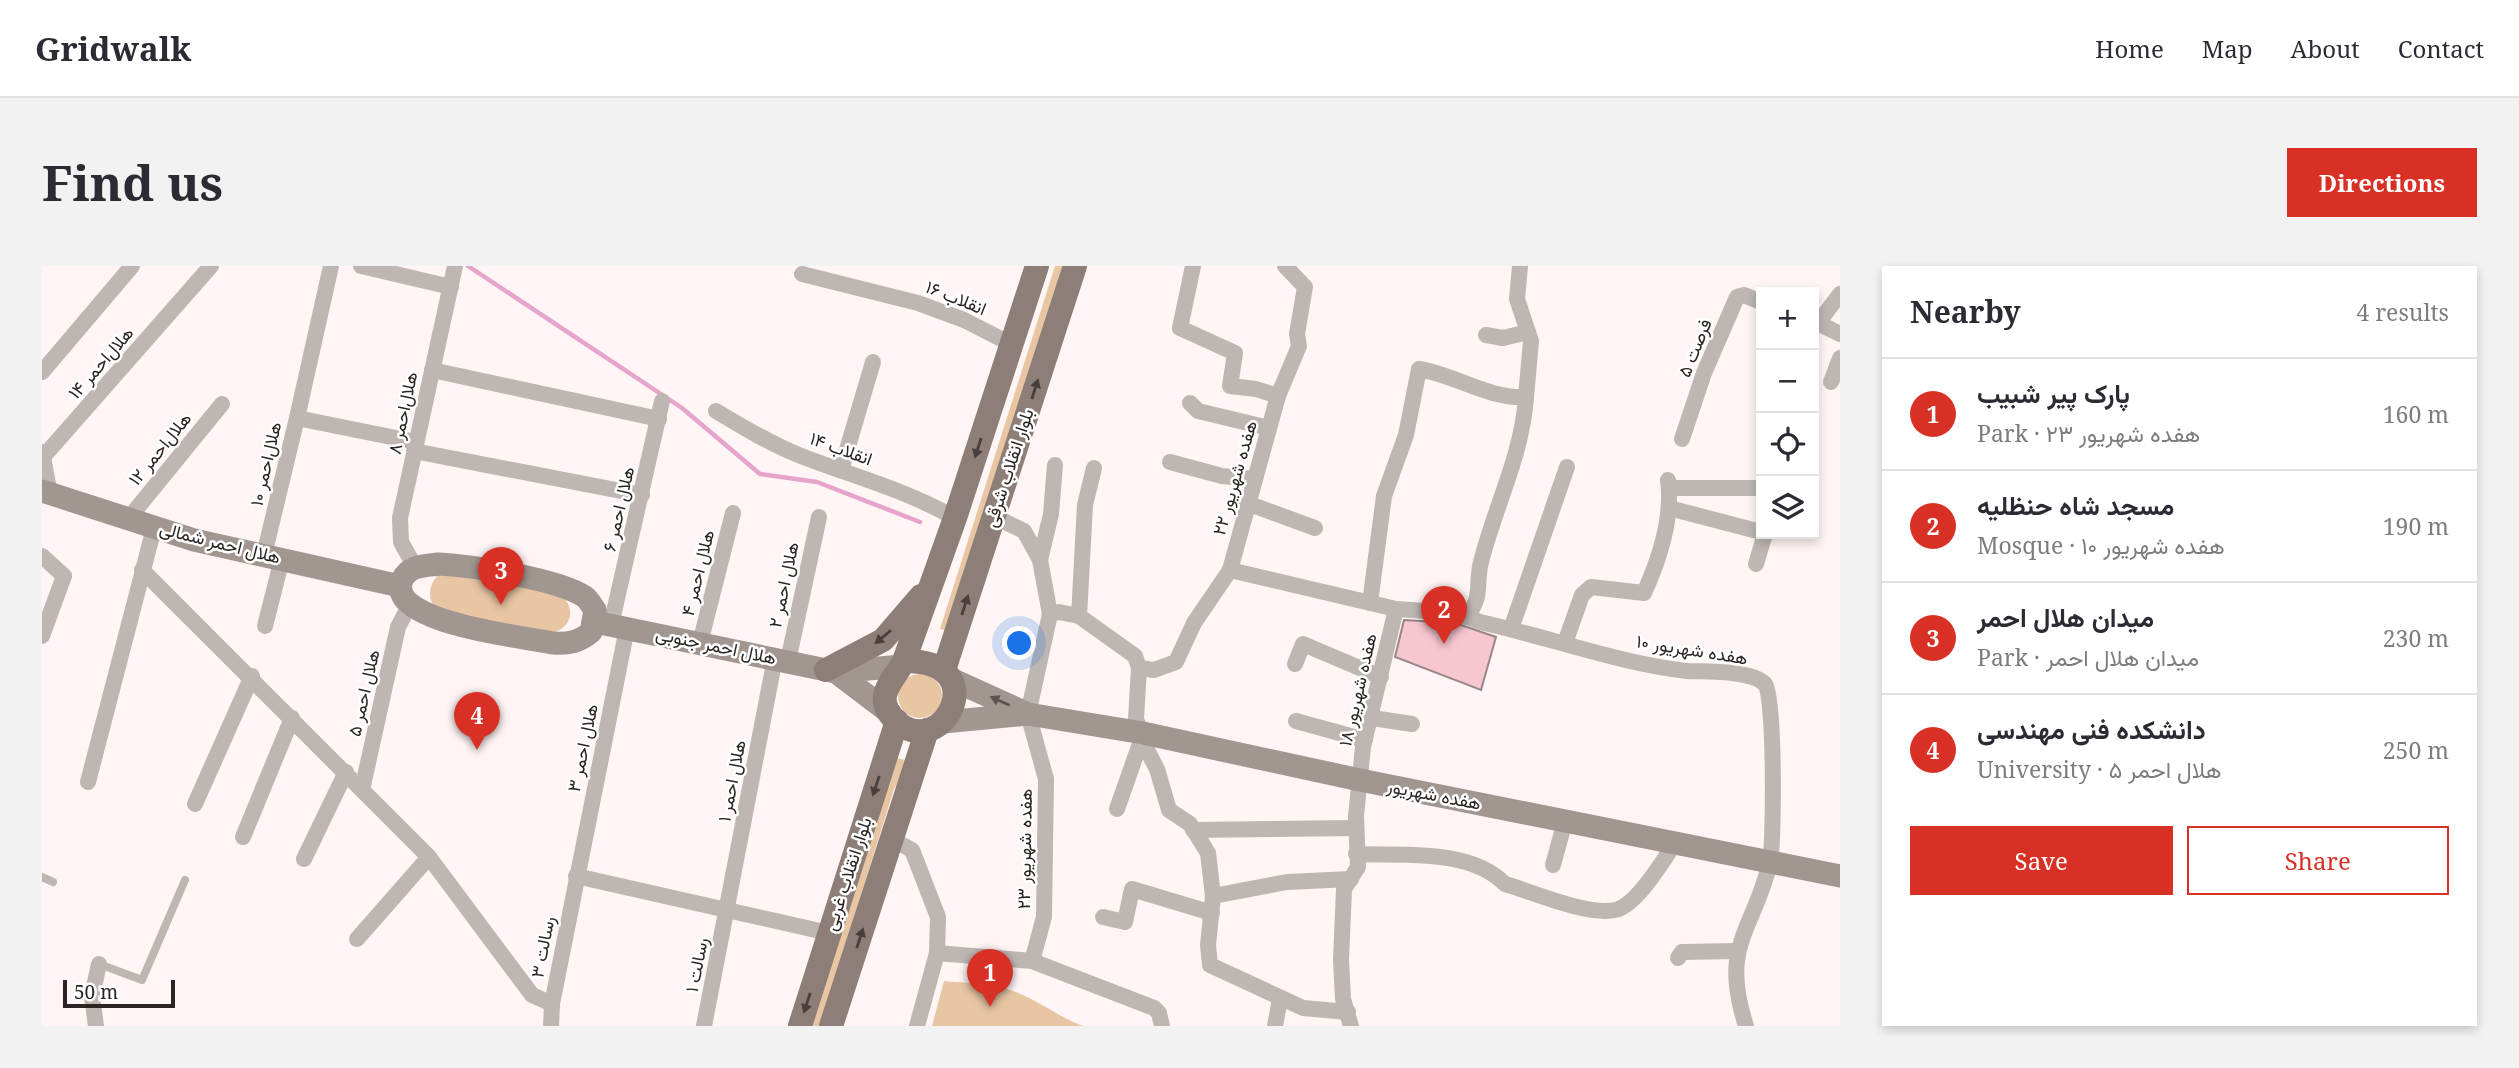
<!DOCTYPE html>
<html lang="en">
<head>
<meta charset="utf-8">
<style>
  body { margin:0; font-family:"Noto Serif",Vazirmatn,serif; background:#f2f2f3; color:#2b2b33 }
  .controls { position:absolute; right:21px; top:21px; display:grid; overflow:hidden; border-radius:0px; box-shadow:0 4px 10px #0003 }
  .controls button { width:63px; height:63px; display:grid; place-items:center; padding:0; border:0; border-bottom:2px solid #e1e1e2; background:#fff; color:#2b2b33; font:35px sans-serif }
  .scale { position:absolute; left:21px; bottom:18px; width:112px; box-sizing:border-box; padding-left:7px; border:4px solid #2c2423; border-top:0; font-size:19px; line-height:24px; white-space:nowrap; color:#2c2423; -webkit-text-stroke:5px #fff; paint-order:stroke }
  .you { position:absolute; left:978px; top:378px; width:24px; height:24px; margin:-18px; border:5px solid #fff; border-radius:50%; background:#1a73e8; box-shadow:0 0 0 10px #1a73e833 }
  .badge { display:grid; place-items:center; width:46px; height:46px; border-radius:50%; background:#d93025; color:#fff; font-size:23px; font-weight:700 }
  .pin { position:absolute; translate:-50% -58px; filter:drop-shadow(0 2px 4px #0008) }
  .pin::after { content:''; position:absolute; top:37px; width:24px; height:21px; background:inherit; clip-path:polygon(0 0,100% 0,50% 100%) }
  .list { margin:0; padding:0; list-style:none }
  h2 { display:flex; justify-content:space-between; align-items:center; height:91px; margin:0; padding:0 28px; font-size:30px }
  h2 small { font-size:23px; font-weight:400; color:#7c7c81 }
  .list li { display:grid; grid-template-columns:46px 1fr auto; gap:21px; align-items:center; box-sizing:border-box; height:112px; padding:0 28px; border-top:2px solid #e1e1e2 }
  .list b { display:block; font-size:26px; white-space:nowrap }
  .list p { margin:0; font-size:23px; white-space:nowrap; color:#7c7c81 }
  .list em { font-size:23px; font-style:normal; color:#7c7c81 }
  .actions { display:flex; gap:14px; padding:21px 28px }
  .actions a { flex:1; padding:16px 0; border:2px solid #d93025; border-radius:0px; text-align:center; font-size:24px; color:#d93025 }
  .actions .main { background:#d93025; color:#fff }
  .icon { flex:none; width:38px; height:38px; fill:none; stroke:currentColor; stroke-width:2; stroke-linecap:round; stroke-linejoin:round }
  .map { position:relative; flex:none; width:1798px; height:760px; overflow:hidden; border-radius:0px }
  header { display:flex; align-items:center; gap:42px; box-sizing:border-box; height:98px; padding:0 35px; background:#fff; border-bottom:2px solid #e1e1e2 }
  header strong { font-size:33px }
  nav { display:flex; gap:38px; margin-inline-start:auto; font-size:24px }
  .intro { display:flex; align-items:center; justify-content:space-between; box-sizing:border-box; height:168px; padding:0 42px }
  h1 { margin:0; font-size:49px }
  .button { padding:18px 32px; border-radius:0px; background:#d93025; color:#fff; font-size:24px; font-weight:700 }
  main { display:flex; gap:42px; padding:0 42px }
  aside { flex:1; background:#fff; border-radius:0px; box-shadow:0 4px 10px #0003 }
  .map>svg:first-child { display:block }
  .green { fill:#e8c6a3 }
  .lines { fill:none; stroke-linecap:round; stroke-linejoin:round }
  .stream { stroke:#e6a3cc; stroke-width:4.5 }
  .building { fill:#f7c6d1; stroke:#998589; stroke-width:2 }
  .lane { stroke:#beb6b2; stroke-width:8 }
  .street { stroke:#beb6b2; stroke-width:16 }
  .secondary { stroke:#a29690; stroke-width:23 }
  .primary { stroke:#8d7f78; stroke-width:24 }
  .oneway { fill:#493f3d }
  .oneway2 { fill:#5b524f }
  .labels { text-anchor:middle; stroke-width:5; stroke-linejoin:round; paint-order:stroke }
  .street-label { font-size:18px; fill:#2c2423; stroke:#fff }
</style>
</head>
<body>
<header>
<strong>Gridwalk</strong>
<nav><a>Home</a><a>Map</a><a>About</a><a>Contact</a></nav>
</header>
<div class="intro"><h1>Find us</h1><a class="button">Directions</a></div>
<main>
<div class="map">
<svg width="1798" height="760" viewBox="0 0 1798 760">
  <rect width="100%" height="100%" fill="#fef5f4"/>
  <!-- green -->
  <g class="green">
    <path d="M1013,0H1022L907,365L898,363Z"/>
    <path d="M397,308L515,326C535,339 532,362 508,368L397,345C384,335 386,319 397,308Z"/>
    <circle cx="878" cy="430" r="22"/>
    <path d="M851,491L867,495L852,523L778,760H768Z"/>
    <path d="M902,715C922,717 944,717 962,722C991,730 1014,750 1041,760H890Z"/>
  </g>
  <g class="lines">
    <!-- stream -->
    <path class="stream" d="M426,0L640,142L718,208L775,216L878,256"/>
  </g>
  <!-- building -->
  <path class="building" d="M1362,354L1413,357L1454,371L1439,424L1353,391Z"/>
  <g class="lines">
    <!-- lane -->
    <g class="lane">
      <path d="M0,611L11,616"/>
      <path d="M57,698L100,714L143,614"/>
    </g>
    <!-- street -->
    <g class="street">
      <path d="M319,0L409,21"/>
      <path d="M1151,0L1138,62L1193,87L1188,120L1214,123L1236,130"/>
      <path d="M1478,0L1475,33L1489,75L1484,131"/>
      <path d="M760,8L876,37L922,54L969,78"/>
      <path d="M1772,55L1776,57L1798,28"/>
      <path d="M1776,57L1798,68"/>
      <path d="M1444,69L1461,72L1486,66"/>
      <path d="M390,104L617,153"/>
      <path d="M0,106L90,0"/>
      <path d="M1789,116L1798,92"/>
      <path d="M1148,137L1156,145L1227,162"/>
      <path d="M674,145C702,162 729,178 759,190C811,210 864,224 913,252"/>
      <path d="M255,152L289,0"/>
      <path d="M1640,173L1662,107L1695,31L1702,29L1719,36"/>
      <path d="M372,185L600,229"/>
      <path d="M0,186L8,228"/>
      <path d="M2,190L169,0"/>
      <path d="M1128,196L1180,210L1212,213"/>
      <path d="M1052,202L1043,239L1037,350L1093,390L1097,402"/>
      <path d="M799,204L831,96"/>
      <path d="M1627,222H1719"/>
      <path d="M1205,237L1273,262"/>
      <path d="M1627,242L1719,266"/>
      <path d="M951,250L982,265L998,294L1008,348"/>
      <path d="M87,252L180,138"/>
      <path d="M222,289L255,152L374,176"/>
      <path d="M0,290L22,310L0,370"/>
      <path d="M998,294L1009,248L1013,199"/>
      <path d="M1714,298L1723,268"/>
      <path d="M373,301L359,276L358,252L413,0"/>
      <path d="M100,304L387,591L490,729L510,738"/>
      <path d="M1188,304L1236,130L1257,80L1255,68L1263,21L1243,0"/>
      <path d="M1328,337L1342,230L1364,169L1377,103C1414,109 1446,133 1484,131C1480,190 1453,240 1439,296C1433,319 1442,330 1424,351"/>
      <path d="M1037,350L1017,346L1008,348L986,448L1004,513L1002,651L990,695L1112,742L1117,747L1120,760"/>
      <path d="M569,359L620,135"/>
      <path d="M223,360L240,293"/>
      <path d="M1469,363L1525,201"/>
      <path d="M658,377L691,247"/>
      <path d="M1523,377L1540,329L1549,321L1602,327C1617,294 1631,251 1626,214"/>
      <path d="M746,395L777,251"/>
      <path d="M1253,398L1261,378L1339,411"/>
      <path d="M1330,452L1370,458"/>
      <path d="M1254,455L1323,474"/>
      <path d="M46,516L112,262"/>
      <path d="M320,524L356,361L367,340"/>
      <path d="M153,538L210,410"/>
      <path d="M1075,543L1101,469"/>
      <path d="M1151,564L1313,562"/>
      <path d="M201,571L250,452"/>
      <path d="M849,573L870,584L896,651L895,687L990,695"/>
      <path d="M1314,588C1361,590 1428,582 1463,618C1491,626 1545,650 1573,644C1594,640 1621,595 1633,577"/>
      <path d="M262,593L304,506"/>
      <path d="M1511,599L1523,555"/>
      <path d="M534,610L787,667"/>
      <path d="M1171,630L1245,616L1309,613"/>
      <path d="M1061,651L1083,656L1090,623L1170,647"/>
      <path d="M315,673L387,591"/>
      <path d="M1636,692L1640,686L1694,685"/>
      <path d="M1306,746L1261,742L1168,699L1166,679L1171,630L1166,587L1148,558L1127,544L1115,503L1106,486L1094,453L1097,402L1112,404L1134,396L1152,357L1188,304L1354,343L1415,347L1438,356C1507,371 1575,397 1645,405C1664,406 1709,404 1723,418C1733,428 1732,578 1728,597C1710,668 1678,679 1704,760"/>
      <path d="M54,760L50,730L57,698"/>
      <path d="M509,760L510,738L585,362"/>
      <path d="M662,760L733,392"/>
      <path d="M875,760L895,687"/>
      <path d="M1233,760L1238,733"/>
      <path d="M1309,760L1301,733L1299,694L1302,623L1316,601L1314,550L1321,481L1354,343"/>
    </g>
    <!-- secondary -->
    <g class="secondary">
      <path d="M0,225L152,274L358,320"/>
      <path d="M397,298C430,300 517,313 543,331C547,334 550,340 553,344L549,366C537,376 527,378 511,377C485,371 342,357 360,314C367,299 383,300 397,298Z"/>
      <path d="M553,356L794,406"/>
      <path d="M848,447L794,406L859,400"/>
      <path d="M986,448L1101,467L1318,514L1798,610"/>
      <path d="M901,456L986,448L909,413"/>
    </g>
    <!-- primary -->
    <g class="primary">
      <path d="M862,395L913,252L995,0"/>
      <path d="M862,395C954,394 901,496 855,456C828,431 852,415 862,395Z"/>
      <path d="M784,404L841,374L879,330"/>
      <path d="M902,404L1033,0"/>
      <path d="M758,760L855,455"/>
      <path d="M789,760L885,464"/>
    </g>
  </g>
  <!-- one-way arrows -->
  <defs><path id="oneway-solid" d="M-6-.8H1V-3.2L6.5 0L1 3.2V.8H-6Z" transform="scale(1.75)"/></defs>
  <g class="oneway">
    <use href="#oneway-solid" transform="translate(993 123) rotate(-72)"/>
    <use href="#oneway-solid" transform="translate(936 182) rotate(108)"/>
    <use href="#oneway-solid" transform="translate(923 339) rotate(-72)"/>
    <use href="#oneway-solid" transform="translate(841 371) rotate(140)"/>
    <use href="#oneway-solid" transform="translate(834 520) rotate(108)"/>
    <use href="#oneway-solid" transform="translate(818 672) rotate(-72)"/>
    <use href="#oneway-solid" transform="translate(765 737) rotate(108)"/>
  </g>
  <use class="oneway2" href="#oneway-solid" transform="translate(958 435) rotate(-156)"/>
  <g class="labels">
    <!-- street labels -->
    <g class="street-label">
      <text transform="translate(914 32) rotate(22)" y="6">انقلاب ۱۶</text>
      <text transform="translate(1653 82) rotate(-68)" y="6">فرصت ۵</text>
      <text transform="translate(59 97) rotate(-49)" y="6">هلال‌احمر ۱۴</text>
      <text transform="translate(361 147) rotate(-78)" y="6">هلال‌احمر ۸</text>
      <text transform="translate(118 183) rotate(-51)" y="6">هلال‌احمر ۱۲</text>
      <text transform="translate(799 183) rotate(20)" y="6">انقلاب ۱۴</text>
      <text transform="translate(224 198) rotate(-77)" y="6">هلال‌احمر ۱۰</text>
      <text transform="translate(967 202) rotate(-72)" y="6">بلوار انقلاب شرقی</text>
      <text transform="translate(1193 212) rotate(-74)" y="6">هفده شهریور ۲۲</text>
      <text transform="translate(577 243) rotate(-77)" y="6">هلال احمر ۶</text>
      <text transform="translate(178 277) rotate(14)" y="6">هلال احمر شمالی</text>
      <text transform="translate(656 307) rotate(-76)" y="6">هلال احمر ۴</text>
      <text transform="translate(742 319) rotate(-78)" y="6">هلال احمر ۲</text>
      <text transform="translate(674 380) rotate(12)" y="6">هلال احمر جنوبی</text>
      <text transform="translate(1650 384) rotate(9)" y="6">هفده شهریور ۱۰</text>
      <text transform="translate(1316 424) rotate(-77)" y="6">هفده شهریور ۱۸</text>
      <text transform="translate(322 427) rotate(-77)" y="6">هلال احمر ۵</text>
      <text transform="translate(541 482) rotate(-78)" y="6">هلال احمر ۳</text>
      <text transform="translate(690 515) rotate(-79)" y="6">هلال احمر ۱</text>
      <text transform="translate(1392 529) rotate(11)" y="6">هفده شهریور</text>
      <text transform="translate(983 583) rotate(-89)" y="6">هفده شهریور ۲۳</text>
      <text transform="translate(806 608) rotate(-72)" y="6">بلوار انقلاب غربی</text>
      <text transform="translate(501 681) rotate(-79)" y="6">رسالت ۳</text>
      <text transform="translate(655 699) rotate(-79)" y="6">رسالت ۱</text>
    </g>
  </g>
</svg>
<div class="controls">
<button>+</button>
<button>−</button>
<button><svg class="icon" aria-label="locate" viewBox="0 0 24 24"><circle cx="12" cy="12" r="6"/><path d="M12 2v4M12 18v4M2 12h4M18 12h4"/></svg></button>
<button><svg class="icon" aria-label="layers" viewBox="0 0 24 24"><path d="M12 4l9 5-9 5-9-5zM3 14l9 5 9-5"/></svg></button>
</div>
<div class="scale">50 m</div>
<div class="you"></div>
<div class="pin badge" style="left:948px;top:741px">1</div>
<div class="pin badge" style="left:1402px;top:378px">2</div>
<div class="pin badge" style="left:459px;top:339px">3</div>
<div class="pin badge" style="left:435px;top:484px">4</div>
</div>
<aside>
<h2>Nearby<small>4 results</small></h2>
<ul class="list">
<li><span class="badge">1</span><div><b>پارک پیر شبیب</b><p>Park · هفده شهریور ۲۳</p></div><em>160 m</em></li>
<li><span class="badge">2</span><div><b>مسجد شاه حنظلیه</b><p>Mosque · هفده شهریور ۱۰</p></div><em>190 m</em></li>
<li><span class="badge">3</span><div><b>میدان هلال احمر</b><p>Park · میدان هلال احمر</p></div><em>230 m</em></li>
<li><span class="badge">4</span><div><b>دانشکده فنی مهندسی</b><p>University · هلال احمر ۵</p></div><em>250 m</em></li>
</ul>
<div class="actions"><a class="main">Save</a><a>Share</a></div>
</aside>
</main>
</body>
</html>
